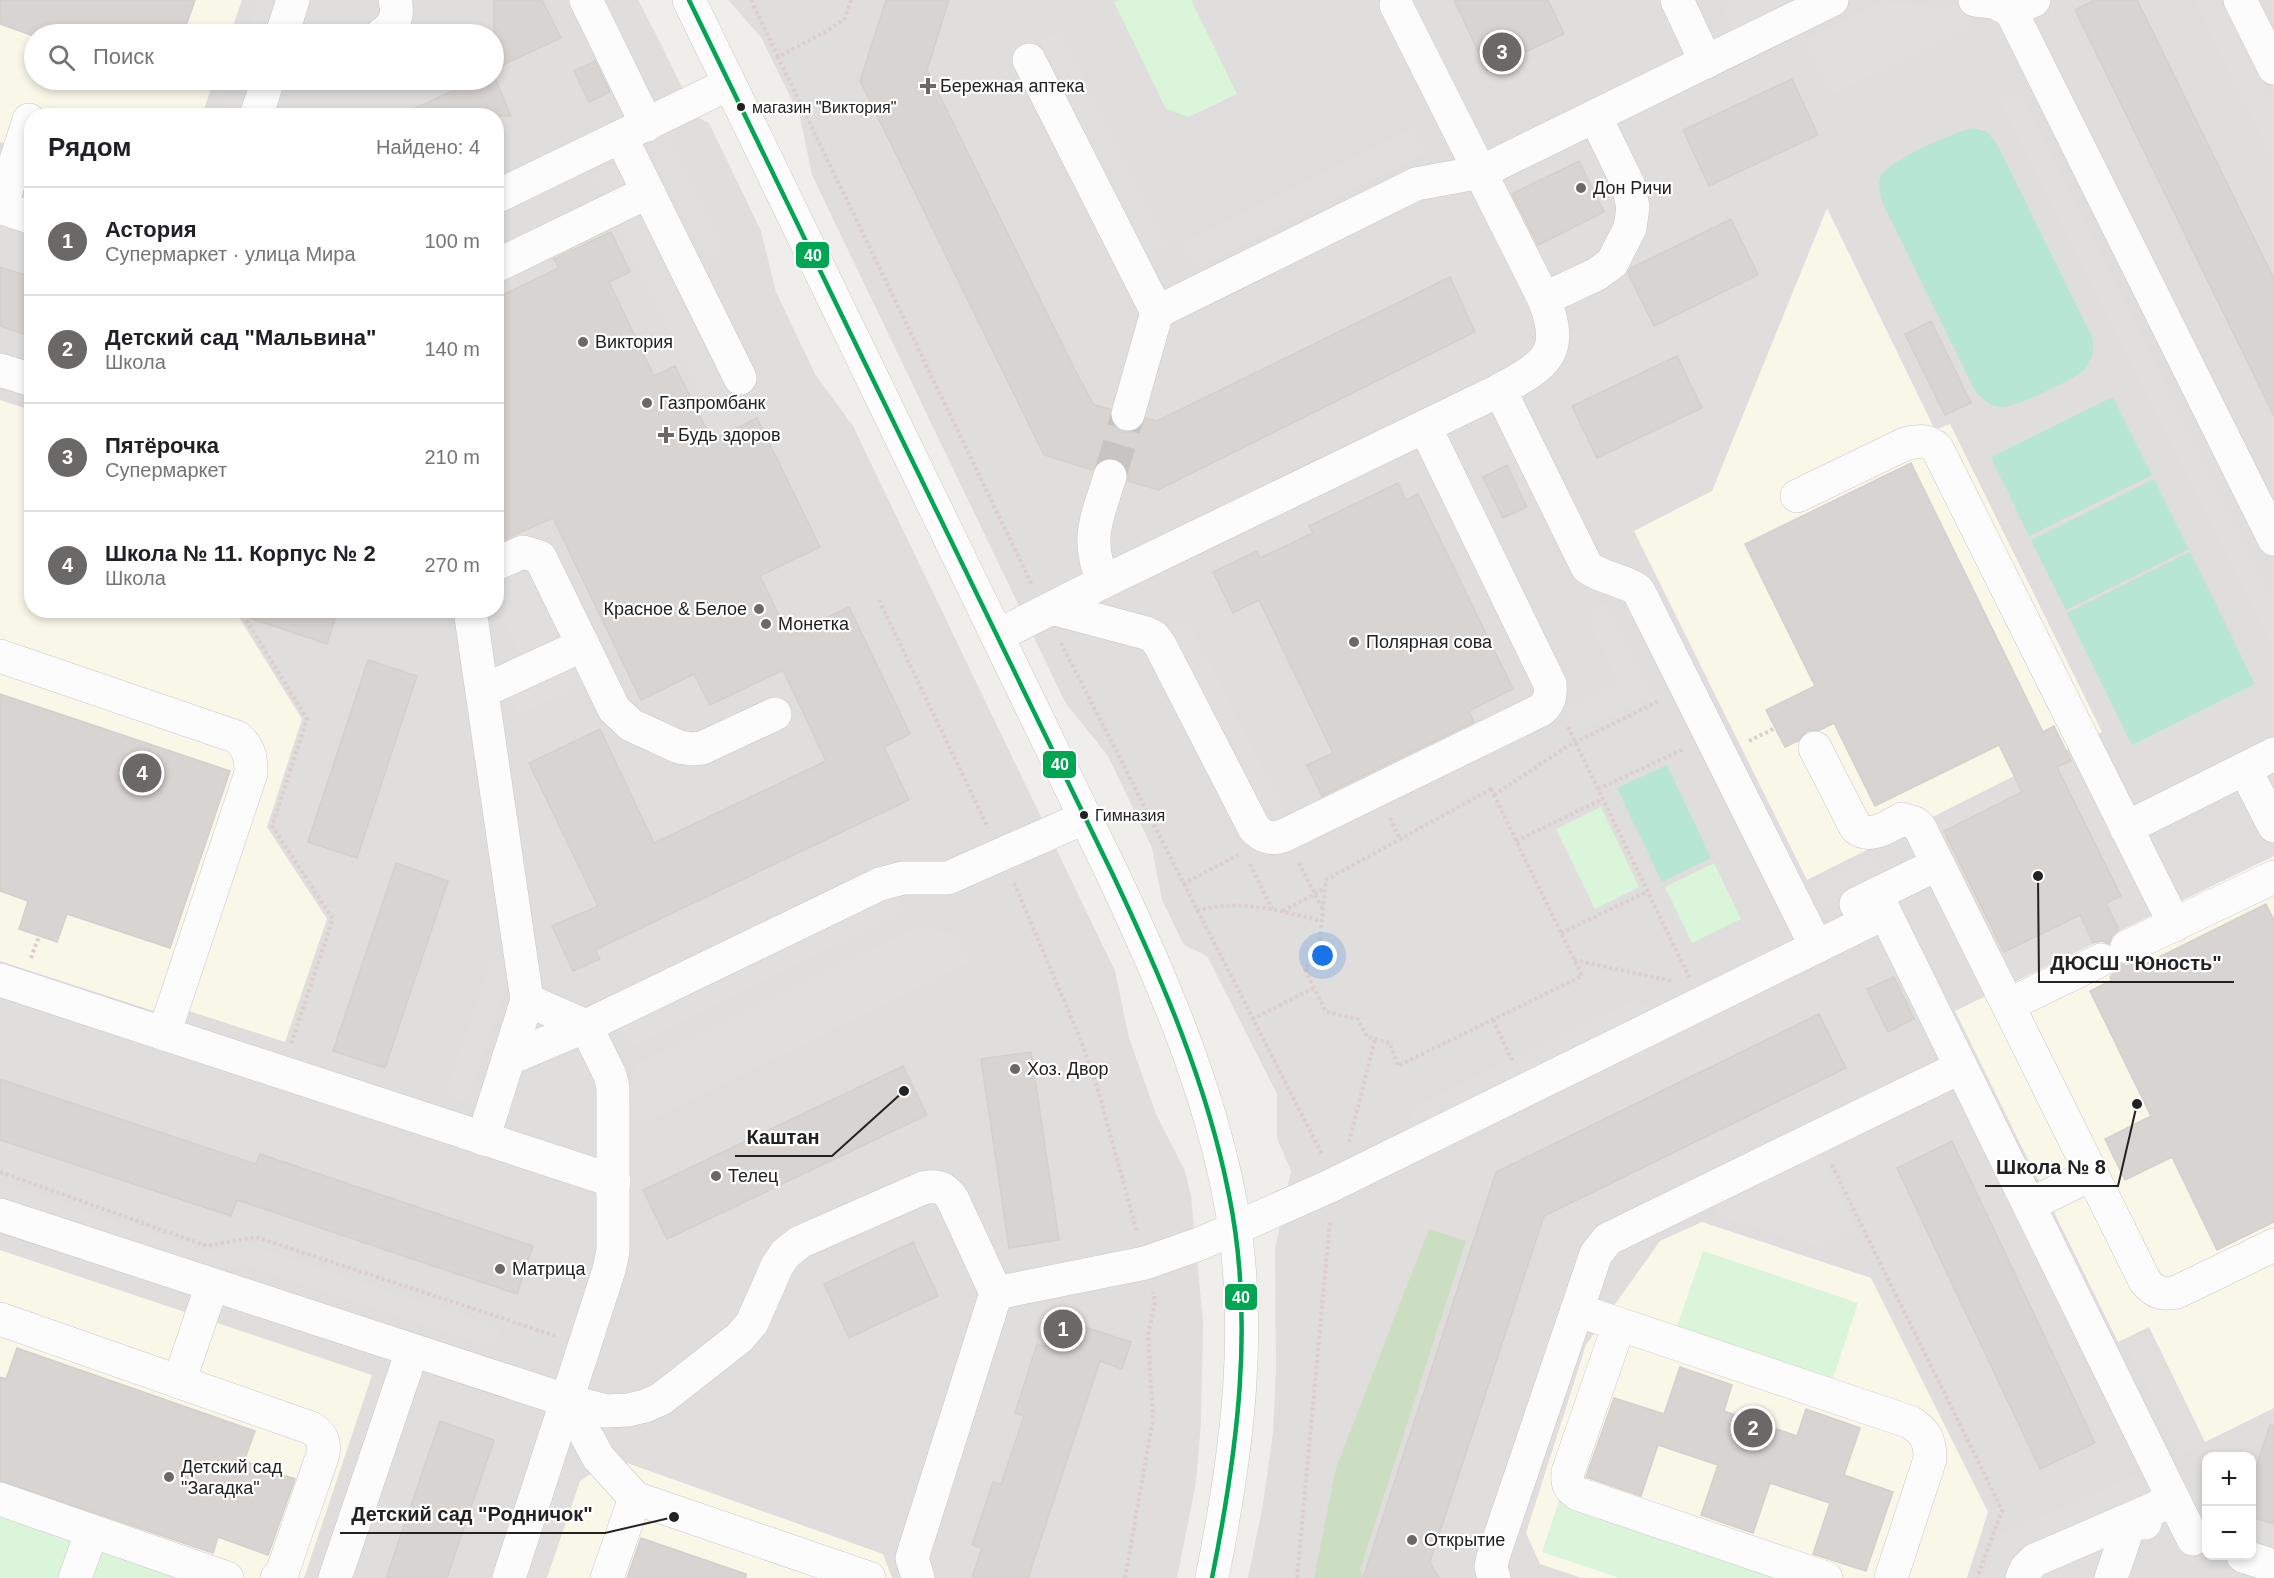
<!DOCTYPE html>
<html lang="ru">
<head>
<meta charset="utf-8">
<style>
  body { margin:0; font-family:Helvetica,sans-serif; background:#f6f6f6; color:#202124 }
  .controls { position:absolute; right:18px; bottom:18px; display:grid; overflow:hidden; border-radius:12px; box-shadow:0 3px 9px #0003 }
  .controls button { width:54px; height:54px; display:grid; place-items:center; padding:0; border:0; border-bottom:2px solid #e0e0e0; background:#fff; color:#202124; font:30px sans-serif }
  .you { position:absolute; left:1323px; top:956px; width:21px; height:21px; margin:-15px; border:4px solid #fff; border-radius:50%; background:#1a73e8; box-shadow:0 0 0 9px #1a73e833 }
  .badge { display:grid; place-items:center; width:39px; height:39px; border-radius:50%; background:#6a6968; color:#fff; font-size:20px; font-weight:700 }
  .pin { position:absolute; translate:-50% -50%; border:3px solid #fff; box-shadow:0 2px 6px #0006 }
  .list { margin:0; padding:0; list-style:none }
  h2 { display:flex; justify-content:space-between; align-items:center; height:78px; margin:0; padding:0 24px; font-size:26px }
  h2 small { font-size:20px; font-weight:400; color:#757577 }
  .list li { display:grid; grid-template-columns:39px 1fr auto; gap:18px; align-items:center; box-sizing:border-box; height:108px; padding:0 24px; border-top:2px solid #e0e0e0 }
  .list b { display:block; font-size:22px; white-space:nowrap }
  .list p { margin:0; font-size:20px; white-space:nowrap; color:#757577 }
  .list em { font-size:20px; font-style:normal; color:#757577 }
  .icon { flex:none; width:33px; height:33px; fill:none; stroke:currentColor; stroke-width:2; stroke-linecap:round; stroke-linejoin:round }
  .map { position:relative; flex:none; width:2274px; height:1578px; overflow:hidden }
  .search { position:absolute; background:#fff; box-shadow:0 3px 9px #0003; left:24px; top:24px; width:480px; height:66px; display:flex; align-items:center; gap:15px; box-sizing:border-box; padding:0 21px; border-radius:33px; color:#757577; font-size:22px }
  .panel { position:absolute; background:#fff; box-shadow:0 3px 9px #0003; left:24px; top:108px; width:480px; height:510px; border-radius:24px }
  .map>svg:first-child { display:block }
  .residential { fill:#dfdedc; fill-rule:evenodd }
  .education { fill:#f8f7e8 }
  .forest { fill:#cbdec1 }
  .park { fill:#daf5da }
  .pitch { fill:#b7e6d2 }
  .parking { fill:#e0dfde }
  .building { fill:#d7d4d2; stroke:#d3d0cc; stroke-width:1.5 }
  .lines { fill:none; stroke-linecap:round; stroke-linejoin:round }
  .minor-tunnel { stroke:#c7c5c3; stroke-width:33; stroke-dasharray:33 16; stroke-linecap:butt }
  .minor-casing { stroke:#c9c8c7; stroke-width:34 }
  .path { stroke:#dccecd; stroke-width:4; stroke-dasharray:3 3; stroke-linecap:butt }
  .minor { stroke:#fdfcfc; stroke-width:33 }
  .bus-1-casing { stroke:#fff; stroke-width:9 }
  .bus-1 { stroke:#00a651; stroke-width:4.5 }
  .poi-dot { fill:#6a6968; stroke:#fff; stroke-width:2 }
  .bus-dot { fill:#222; stroke:#fff; stroke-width:2 }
  .labels { text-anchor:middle; stroke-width:4.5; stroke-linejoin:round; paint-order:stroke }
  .bus-label { font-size:16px; fill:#222; stroke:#fff; text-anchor:start }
  .poi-label { font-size:18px; fill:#222; stroke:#fff; text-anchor:start }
  .leader { fill:none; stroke:#222; stroke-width:2 }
  .callout-dot { fill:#222; stroke:#fff; stroke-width:2 }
  .callout-label { font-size:20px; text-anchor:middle; font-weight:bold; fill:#222; stroke:#fff; stroke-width:4.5; stroke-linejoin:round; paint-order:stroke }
  .line-badge { stroke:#fff; stroke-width:2 }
  .badge-label { font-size:16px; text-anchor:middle; font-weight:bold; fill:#fff }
</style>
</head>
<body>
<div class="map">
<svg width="2274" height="1578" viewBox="0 0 2274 1578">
  <rect width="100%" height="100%" fill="#f0eeeb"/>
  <!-- residential -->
  <g class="residential">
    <path d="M0,0H638L658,38L696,116L709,123L761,231L776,292L815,374L853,426L1115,971L1129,1038L1156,1114L1185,1171L1191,1196L1203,1322L1201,1423L1196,1482L1177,1578H0ZM34,34H494V80H34ZM32,116H496V610H32Z"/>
    <path d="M728,0H2274V1578H1248L1263,1504L1273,1433L1276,1370L1275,1249L1291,1171L1277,1138V1094L1207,956L1184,945L1162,900L1152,848L1108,756L1065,702L812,175L800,117L761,37ZM2206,1456H2252V1556H2206Z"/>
  </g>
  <!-- education -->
  <g class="education">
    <path d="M0,0H242L230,34H34V80H214L202,115L32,116L31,153L0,142Z"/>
    <path d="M1827,208L1935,430L1950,424L2102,732L1807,880L1634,531L1712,491Z"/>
    <path d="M0,400L31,410L32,610L235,611L302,719L267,827L327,919L285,1042L167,1004L163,1014L0,961Z"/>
    <path d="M2274,856V1408L2205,1442L2149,1327L2118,1342L1955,1011Z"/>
    <path d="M1702,1222L1871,1278L1988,1512L1967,1578H1582L1540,1564L1526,1533L1586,1345L1660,1241Z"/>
    <path d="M0,1250L372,1375L304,1578H0Z"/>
    <path d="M613,1458L883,1554L892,1578H547L580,1481Z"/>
  </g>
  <!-- forest -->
  <path class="forest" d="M1429,1229L1466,1241L1360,1570L1363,1578H1314L1336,1468Z"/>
  <!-- park -->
  <g class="park">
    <path d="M1119,0H1191L1237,94L1189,117L1166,109L1114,2Z"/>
    <path d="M1601,807L1639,887L1595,909L1556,829Z"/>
    <path d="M1714,863L1741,919L1692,943L1665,887Z"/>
    <path d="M1703,1251L1858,1303L1833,1378L1677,1326Z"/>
    <path d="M1560,1498L1797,1578H1619L1542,1552Z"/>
    <path d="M0,1508L77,1535L62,1578H0Z"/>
    <path d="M103,1544L201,1578H91Z"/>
  </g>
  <!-- pitch -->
  <g class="pitch">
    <path d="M1973,128L1987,132L1997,144L2093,339C2094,353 2091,364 2080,373C2071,381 2014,407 2002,407C1990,407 1983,399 1975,391L1883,204C1880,194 1877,185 1881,176C1888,160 1955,132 1973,128Z"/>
    <path d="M2113,397L2152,475L2029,536L1991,457Z"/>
    <path d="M2154,479L2189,549L2066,610L2031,540Z"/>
    <path d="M2190,552L2255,684L2132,745L2067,613Z"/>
    <path d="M1667,765L1711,858L1662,882L1617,788Z"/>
  </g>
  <!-- parking -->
  <g class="parking">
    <path d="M258,0H283L271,34H246Z"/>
    <path d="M1737,0H1795L1733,30L1722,7Z"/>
    <path d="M2194,0H2221L2274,108V163Z"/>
    <path d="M1882,2L1965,8L1974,26L1830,96L1803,40Z"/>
    <path d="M1061,31L1167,245L1146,255L1040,41Z"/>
    <path d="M231,80H255L243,115L219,116Z"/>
    <path d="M2019,91L2274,602V649L2000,100Z"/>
    <path d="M1412,129L1424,153L1195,268L1182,244Z"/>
    <path d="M666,130L726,250L705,260L646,140Z"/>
    <path d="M615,163L724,386L701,397L592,175Z"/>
    <path d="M529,564L563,635L521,656L497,606V579Z"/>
    <path d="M1607,603L1652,696L1575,733L1564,709L1618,682L1585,613Z"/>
    <path d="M1187,619L1284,810L1266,820L1168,628Z"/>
    <path d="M575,664L585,684L519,715L510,696Z"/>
    <path d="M1872,855L1884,879L1822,909L1811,886Z"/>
    <path d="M893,892L903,912L631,1047L621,1026Z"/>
    <path d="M920,925L956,935L970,962L639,1125L626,1098L636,1065Z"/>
    <path d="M492,958L512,965L466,1103L445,1096Z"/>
    <path d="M1634,1000L1656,1009L1410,1129L1413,1107Z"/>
    <path d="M1819,1151L1857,1228L1818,1247L1718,1216L1713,1202Z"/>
    <path d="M0,1182L207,1252L251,1245L501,1328L494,1348L245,1265L202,1272L0,1203Z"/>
    <path d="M2147,1335L2202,1445L2180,1456L2126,1345Z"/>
    <path d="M558,1467L578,1474L543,1578H520Z"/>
    <path d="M2138,1474L2146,1494L2017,1550L2007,1578H1983L1999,1535Z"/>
    <path d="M2087,1548L2102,1554L2093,1578H2039L2042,1568Z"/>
  </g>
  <!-- building -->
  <g class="building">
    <path d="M0,0H195L183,34L34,36L0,24Z"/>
    <path d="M494,0H542L561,38L494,69Z"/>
    <path d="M886,0H949L927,70L1075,370L1094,405L1110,409V419L1115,427L1122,432H1133L1141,427L1146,418L1157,421L1450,277L1475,332L1158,490L1128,481V473L1124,464L1115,458H1107L1098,462L1092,470L1044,455L860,81Z"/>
    <path d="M1454,0H1548L1564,34L1487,70Z"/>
    <path d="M2095,0H2137L2274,279V416L2075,10Z"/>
    <path d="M595,61L610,92L589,102L574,71Z"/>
    <path d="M494,76L511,116H398L477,80H494Z"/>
    <path d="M1792,79L1818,135L1709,186L1683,130Z"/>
    <path d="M1579,161L1604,212L1538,245L1512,194Z"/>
    <path d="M1731,219L1758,275L1654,326L1628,273L1631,268Z"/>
    <path d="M611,232L630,272L609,282L654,376L675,366L712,440L757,418L820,547L760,576L789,636L849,607L910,734L884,747L909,800L595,950L600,959L573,971L552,926L598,906L529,763L600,729L654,843L826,761L783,670L710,705L694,674L641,700L553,518L496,543V298L559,268L554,259Z"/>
    <path d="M0,267L32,277V337L0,326Z"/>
    <path d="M1931,321L1971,403L1945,415L1905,334Z"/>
    <path d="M1677,356L1702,408L1597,458L1572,406Z"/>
    <path d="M1911,463L2043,732L2054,726L2071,761L2057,767L2121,896L2106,903L2119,930L2112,936L2109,944L2102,941L2093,943L2080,915L2004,952L1944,831L2022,792L1999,745L1875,806L1834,723L1820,730L1807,731L1798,741L1785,747L1766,710L1815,686L1745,544Z"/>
    <path d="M1507,465L1527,507L1503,518L1483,477Z"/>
    <path d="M1398,483L1406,500L1418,494L1513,689L1469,711L1474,722L1322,796L1307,765L1333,753L1259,600L1233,613L1213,572L1257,551L1260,558L1313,533L1309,526Z"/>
    <path d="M242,610H338L327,644L241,615Z"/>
    <path d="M368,660L417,676L357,858L308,842Z"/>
    <path d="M0,694L230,771L170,948L67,914L57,942L19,929L28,901L0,891Z"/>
    <path d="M396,863L448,881L385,1068L333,1051Z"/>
    <path d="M2266,904L2274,920V1222L2217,1250L2172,1157L2125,1180L2105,1139L2151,1116L2090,991L2112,980L2110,977L2116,971L2119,963L2126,966L2135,964L2137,968Z"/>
    <path d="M1894,977L1914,1019L1888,1032L1867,989Z"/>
    <path d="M1819,1014L1846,1068L1544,1216L1430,1562L1439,1578H1363L1496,1172Z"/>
    <path d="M1031,1052L1059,1240L1009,1248L981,1059Z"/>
    <path d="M903,1066L927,1115L667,1239L643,1190Z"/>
    <path d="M0,1079L256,1164L260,1154L533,1246L517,1294L237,1200L231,1216L0,1140Z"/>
    <path d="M1952,1141L2095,1443L2040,1469L1897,1168Z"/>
    <path d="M913,1242L938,1296L849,1338L824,1284Z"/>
    <path d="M1055,1317L1131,1342L1122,1369L1100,1361L1028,1578H972L982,1548L972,1545L993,1482L1001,1484L1024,1416L1015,1413L1037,1344L1045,1347Z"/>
    <path d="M17,1348L255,1431L244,1461L295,1479L268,1555L218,1537L213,1553L0,1481V1377L6,1379Z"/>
    <path d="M1680,1367L1732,1385L1724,1411L1797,1436L1806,1409L1860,1428L1844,1475L1893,1492L1866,1571L1813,1554L1830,1503L1770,1483L1753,1533L1701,1515L1718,1465L1658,1445L1641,1496L1586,1477L1614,1398L1664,1414Z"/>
    <path d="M440,1421L494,1440L447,1578H386Z"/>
    <path d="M2270,1425L2274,1426V1524L2252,1517V1479Z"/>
    <path d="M641,1538L746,1574V1578H627Z"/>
  </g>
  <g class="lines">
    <!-- minor-tunnel -->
    <path class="minor-tunnel" d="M1110,476L1128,414"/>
    <defs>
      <g id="minor">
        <path d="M586,0L647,125"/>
        <path d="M689,0L1113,875C1161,977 1207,1083 1229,1195C1255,1322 1237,1453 1212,1578"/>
        <path d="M1677,0L1706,62"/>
        <path d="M1975,0L1994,2L2011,11"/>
        <path d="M2034,0L2011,11L2274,539"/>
        <path d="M2240,0L2274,68"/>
        <path d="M282,34L293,0"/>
        <path d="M382,34C395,26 399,15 395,0"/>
        <path d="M1029,60L1157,312L1128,414"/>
        <path d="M256,116L268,80"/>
        <path d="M621,137L740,378"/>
        <path d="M496,197L729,84"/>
        <path d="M0,207L32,218"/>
        <path d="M1,207L29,120"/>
        <path d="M496,266L648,192"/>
        <path d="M1544,299L1597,274L1612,263L1630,228L1633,207L1628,184L1595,116"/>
        <path d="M1157,312L1416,184L1481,172L1832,0"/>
        <path d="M0,370L32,380"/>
        <path d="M1500,390L1587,567C1603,579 1622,579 1638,590L1816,946"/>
        <path d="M1797,496L1905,444C1918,441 1926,439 1937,448L2175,925"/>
        <path d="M496,564L523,552L540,557L583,645"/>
        <path d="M1103,582C1085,537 1097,519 1110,476"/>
        <path d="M1052,608L1146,633L1154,637L1160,645L1254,828C1263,838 1272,840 1285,835L1541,710C1550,702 1551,696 1550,684L1425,427"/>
        <path d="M470,610L527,1000L586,1026L508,1059"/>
        <path d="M997,636L1103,582L1500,390C1545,365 1566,354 1544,299L1396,5"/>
        <path d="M0,656L237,737C249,748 251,756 251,773L164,1034"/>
        <path d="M483,691L583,645L614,709L631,725L679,747L692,749L702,748L775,714"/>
        <path d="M1815,748L1856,828C1871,839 1887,827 1902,819L1915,823L1920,828L2145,1281C2155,1293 2162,1295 2177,1292L2274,1245"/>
        <path d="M2245,769L2274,826"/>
        <path d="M2126,828L2274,754"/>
        <path d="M1876,894L2193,1539"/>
        <path d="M1856,904L1938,864"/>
        <path d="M2127,947L2274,877"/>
        <path d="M0,980L614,1181"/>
        <path d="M2008,1005L2101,960"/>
        <path d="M483,1139L527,1000"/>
        <path d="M2029,1205L2092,1174"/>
        <path d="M0,1215L568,1401L606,1411L628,1410L645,1406L661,1399L739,1338L752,1323L777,1266L785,1254L800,1242L923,1188C937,1185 945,1187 953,1200L996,1293L912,1558L918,1578"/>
        <path d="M996,1293L1145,1263L1202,1243L1330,1186L1885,913"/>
        <path d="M1577,1310L1910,1422C1926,1432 1930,1441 1930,1459L1891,1578"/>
        <path d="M0,1319L311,1428C322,1435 325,1441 323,1454L282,1573L277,1578"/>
        <path d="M1619,1325L1568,1472C1567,1483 1568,1488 1578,1494L1826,1578"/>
        <path d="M179,1382L212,1285"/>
        <path d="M568,1401L598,1457L635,1498"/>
        <path d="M0,1499L227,1578"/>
        <path d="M2243,1556L2274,1566"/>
        <path d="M75,1578L92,1531"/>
        <path d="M335,1578L412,1351"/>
        <path d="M509,1578L609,1270L613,1251V1088L610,1075L586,1026L880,884L903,878H948L1086,817"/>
        <path d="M607,1578L635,1498L869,1578"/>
        <path d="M1494,1578L1491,1567L1493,1557L1596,1254L1608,1239L1961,1067"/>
        <path d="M2022,1578L2026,1569L2035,1560L2174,1500"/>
        <path d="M2111,1578L2131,1519L2145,1523"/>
      </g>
    </defs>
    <!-- minor casing -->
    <use href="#minor" class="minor-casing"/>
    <!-- path -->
    <g class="path">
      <path d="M751,0L778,57"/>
      <path d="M851,0L845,18L829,30L778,57L1032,585"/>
      <path d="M879,600L988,828"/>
      <path d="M240,610L307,719L272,826L333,919L291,1044"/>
      <path d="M1061,643L1322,1154"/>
      <path d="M1568,727L1689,977"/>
      <path d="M1749,741L1775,728"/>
      <path d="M1491,789L1582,976L1398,1066L1390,1043L1367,1037L1358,1019L1326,1012L1305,970L1320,938L1326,880Z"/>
      <path d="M1598,789L1684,749"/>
      <path d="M1494,795L1568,746L1659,701"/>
      <path d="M1390,818L1400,839"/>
      <path d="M1516,841L1603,799"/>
      <path d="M1299,863L1323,910"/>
      <path d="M1250,864L1272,909"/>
      <path d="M1014,883L1080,1038L1098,1090L1137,1232"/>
      <path d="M1183,884L1238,855"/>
      <path d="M1197,911C1236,898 1283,911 1321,921"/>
      <path d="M1283,911L1324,889"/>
      <path d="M1561,933L1647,892"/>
      <path d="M31,958L39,936"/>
      <path d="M1574,960L1672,981"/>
      <path d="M1252,1019L1314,988"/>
      <path d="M1493,1020L1513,1062"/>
      <path d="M1349,1142L1375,1039"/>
      <path d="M1832,1165L2002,1510L1977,1578"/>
      <path d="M0,1172L207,1246L256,1237L556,1336"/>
      <path d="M1125,1578L1153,1419L1148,1335L1155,1302L1153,1292"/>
      <path d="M1297,1578L1330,1220"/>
    </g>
    <!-- minor -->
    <use href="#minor" class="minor"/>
    <defs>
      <path id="bus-1" d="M689,0L1113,875C1161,977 1207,1083 1229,1195C1255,1322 1237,1453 1212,1578"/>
    </defs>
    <!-- bus-1 casing -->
    <use href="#bus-1" class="bus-1-casing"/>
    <!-- bus-1 -->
    <use href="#bus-1" class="bus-1"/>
  </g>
  <!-- markers -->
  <g class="poi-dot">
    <path d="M925 77h6v6h6v6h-6v6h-6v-6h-6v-6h6z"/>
    <circle cx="1581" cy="188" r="6"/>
    <circle cx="583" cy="342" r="6"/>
    <circle cx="647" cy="403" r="6"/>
    <path d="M663 426h6v6h6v6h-6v6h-6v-6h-6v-6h6z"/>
    <circle cx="759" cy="609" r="6"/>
    <circle cx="766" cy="624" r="6"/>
    <circle cx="1354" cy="642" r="6"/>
    <circle cx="1015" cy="1069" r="6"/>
    <circle cx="716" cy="1176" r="6"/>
    <circle cx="500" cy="1269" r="6"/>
    <circle cx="169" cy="1477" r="6"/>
    <circle cx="1412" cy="1540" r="6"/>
  </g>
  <g class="bus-dot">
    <circle cx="741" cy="107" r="5"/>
    <circle cx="1084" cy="815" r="5"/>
  </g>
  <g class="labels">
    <!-- bus labels -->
    <g class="bus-label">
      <text x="752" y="113">магазин "Виктория"</text>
      <text x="1095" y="821">Гимназия</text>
    </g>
    <!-- poi labels -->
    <g class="poi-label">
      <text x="940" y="92">Бережная аптека</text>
      <text x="1593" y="194">Дон Ричи</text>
      <text x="595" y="348">Виктория</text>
      <text x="659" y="409">Газпромбанк</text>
      <text x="678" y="441">Будь здоров</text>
      <text x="747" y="615" text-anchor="end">Красное &amp; Белое</text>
      <text x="778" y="630">Монетка</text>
      <text x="1366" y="648">Полярная сова</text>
      <text x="1027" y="1075">Хоз. Двор</text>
      <text x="728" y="1182">Телец</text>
      <text x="512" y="1275">Матрица</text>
      <text x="181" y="1473">Детский сад<tspan x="181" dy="21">"Загадка"</tspan></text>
      <text x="1424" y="1546">Открытие</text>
    </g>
  </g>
  <!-- callouts -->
  <path class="leader" d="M2038 876L2039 982H2234M904 1091L832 1156H735M2137 1104L2118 1186H1985M674 1517L605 1533H340"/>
  <g class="callout-dot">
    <circle cx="2038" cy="876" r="6"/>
    <circle cx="904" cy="1091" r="6"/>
    <circle cx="2137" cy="1104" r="6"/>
    <circle cx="674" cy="1517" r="6"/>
  </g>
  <g class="callout-label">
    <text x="2136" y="970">ДЮСШ "Юность"</text>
    <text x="783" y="1144">Каштан</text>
    <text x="2051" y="1174">Школа № 8</text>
    <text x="472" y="1521">Детский сад "Родничок"</text>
  </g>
  <g class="line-badge">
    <rect x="795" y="241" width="35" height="28" rx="6" fill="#00a651"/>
    <rect x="1042" y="750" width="35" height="29" rx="6" fill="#00a651"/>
    <rect x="1224" y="1283" width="34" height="28" rx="6" fill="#00a651"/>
  </g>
  <g class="badge-label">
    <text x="813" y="261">40</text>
    <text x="1060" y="770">40</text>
    <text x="1241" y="1303">40</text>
  </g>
</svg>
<div class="controls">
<button>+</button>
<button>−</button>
</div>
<div class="you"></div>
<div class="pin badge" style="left:1063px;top:1329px">1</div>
<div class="pin badge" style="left:1753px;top:1428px">2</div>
<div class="pin badge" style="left:1502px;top:52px">3</div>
<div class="pin badge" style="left:142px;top:773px">4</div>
<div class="search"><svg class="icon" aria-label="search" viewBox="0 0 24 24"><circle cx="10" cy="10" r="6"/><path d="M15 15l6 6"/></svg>Поиск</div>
<section class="panel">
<h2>Рядом<small>Найдено: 4</small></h2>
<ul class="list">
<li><span class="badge">1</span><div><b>Астория</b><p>Супермаркет · улица Мира</p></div><em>100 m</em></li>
<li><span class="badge">2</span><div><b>Детский сад &quot;Мальвина&quot;</b><p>Школа</p></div><em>140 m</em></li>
<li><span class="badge">3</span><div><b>Пятёрочка</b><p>Супермаркет</p></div><em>210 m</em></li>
<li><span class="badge">4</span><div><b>Школа № 11. Корпус № 2</b><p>Школа</p></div><em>270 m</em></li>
</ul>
</section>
</div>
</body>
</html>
